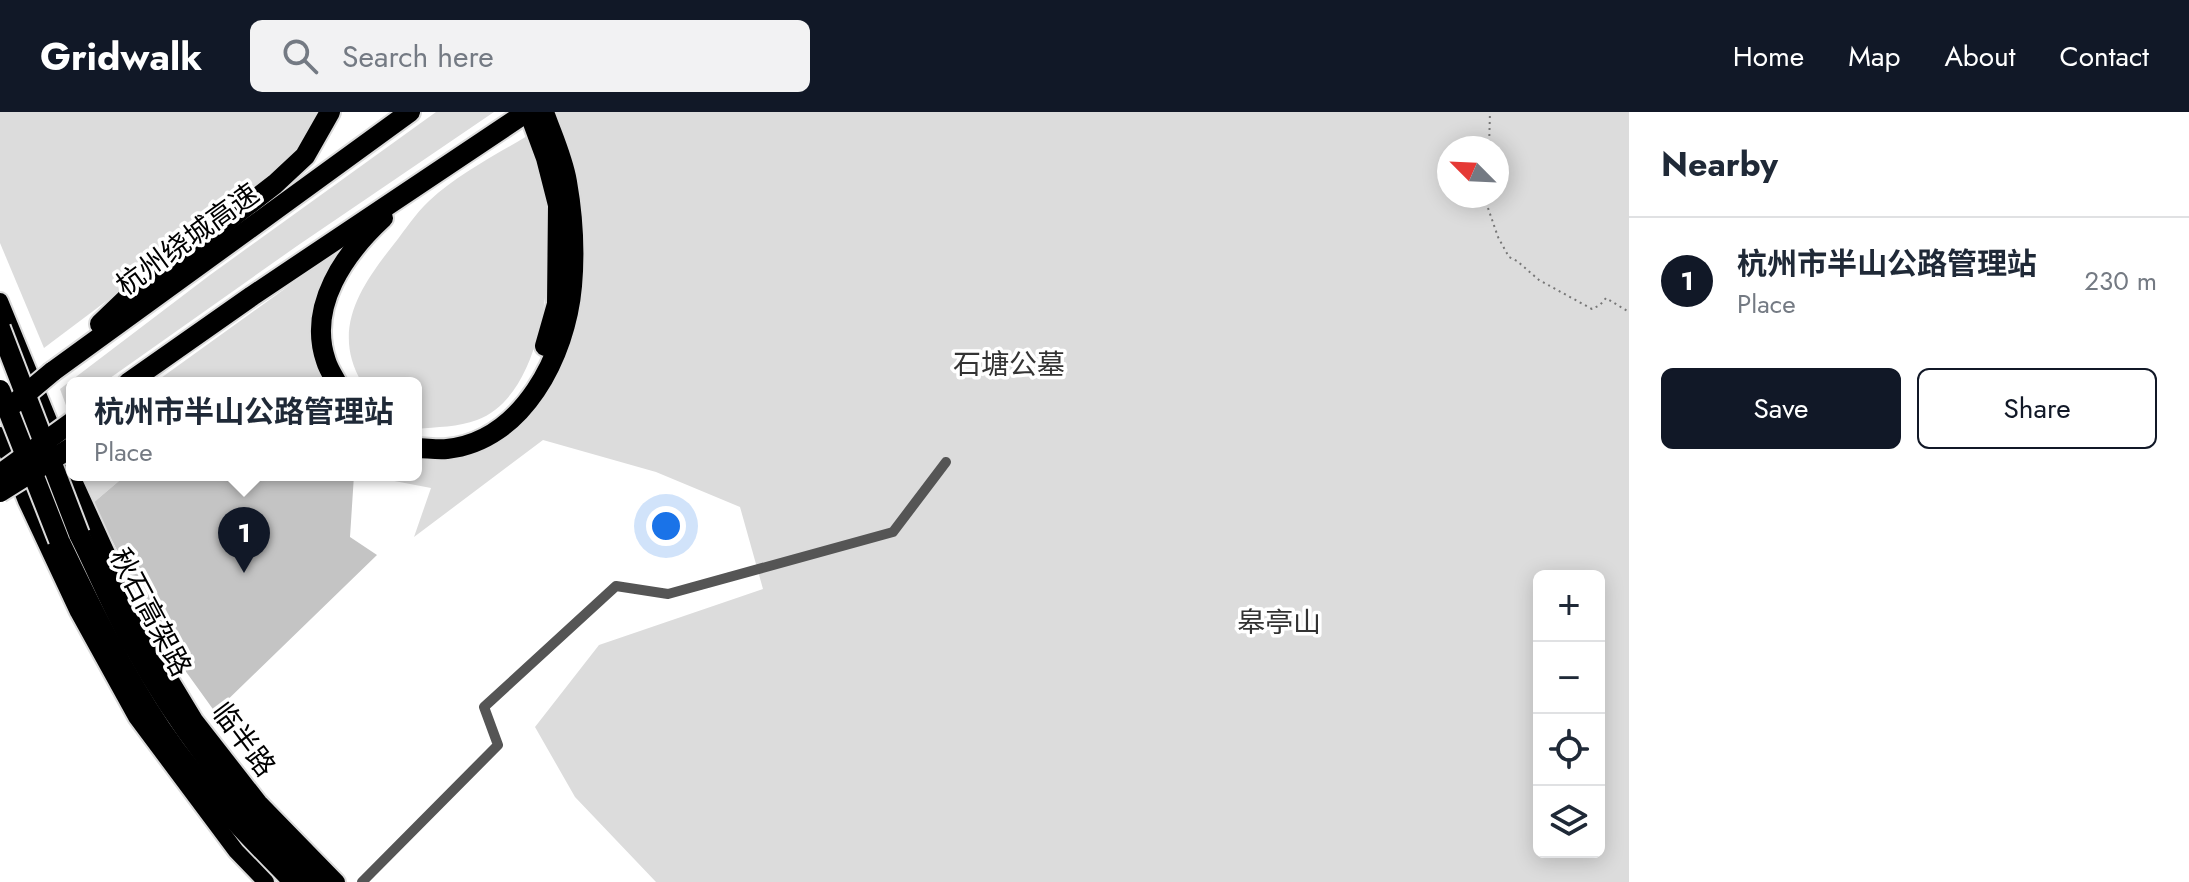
<!DOCTYPE html>
<html lang="en">
<head>
<meta charset="utf-8">
<style>
  body { margin:0; font-family:Jost,"Noto Sans SC",sans-serif; background:#f2f2f3; color:#1f2937 }
  .controls { position:absolute; right:24px; bottom:24px; display:grid; overflow:hidden; border-radius:12px; box-shadow:0 4px 20px #0003 }
  .controls button { width:72px; height:72px; display:grid; place-items:center; padding:0; border:0; border-bottom:2px solid #e0e1e3; background:#fff; color:#1f2937; font:40px sans-serif }
  .compass { position:absolute; left:1437px; top:24px; width:72px; height:72px; border-radius:50%; background:#fff; box-shadow:0 4px 20px #0003; rotate:294deg }
  .you { position:absolute; left:666px; top:414px; width:28px; height:28px; margin:-20px; border:6px solid #fff; border-radius:50%; background:#1a73e8; box-shadow:0 0 0 12px #1a73e833 }
  .badge { display:grid; place-items:center; width:52px; height:52px; border-radius:50%; background:#111827; color:#fff; font-size:26px; font-weight:700 }
  .pin { position:absolute; translate:-50% -66px; filter:drop-shadow(0 2px 4px #0008) }
  .pin::after { content:''; position:absolute; top:42px; width:28px; height:24px; background:inherit; clip-path:polygon(0 0,100% 0,50% 100%) }
  .popup { position:absolute; left:66px; top:265px; width:356px; height:104px; box-sizing:border-box; display:grid; place-content:center; border-radius:12px; background:#fff; filter:drop-shadow(0 2px 6px #0005); font-size:26px; white-space:nowrap; color:#747a83 }
  .popup b { font-size:30px; color:#1f2937 }
  .popup::after { content:''; position:absolute; left:50%; top:100%; margin-left:-16px; border:16px solid transparent; border-top-color:#fff }
  .list { margin:0; padding:0; list-style:none }
  h2 { display:flex; justify-content:space-between; align-items:center; height:104px; margin:0; padding:0 32px; font-size:34px }
  h2 small { font-size:26px; font-weight:400; color:#747a83 }
  .list li { display:grid; grid-template-columns:52px 1fr auto; gap:24px; align-items:center; box-sizing:border-box; height:128px; padding:0 32px; border-top:2px solid #e0e1e3 }
  .list b { display:block; font-size:30px; white-space:nowrap }
  .list p { margin:0; font-size:26px; white-space:nowrap; color:#747a83 }
  .list em { font-size:26px; font-style:normal; color:#747a83 }
  .actions { display:flex; gap:16px; padding:24px 32px }
  .actions a { flex:1; padding:18px 0; border:2px solid #111827; border-radius:12px; text-align:center; font-size:28px; color:#111827 }
  .actions .main { background:#111827; color:#fff }
  .icon { flex:none; width:44px; height:44px; fill:none; stroke:currentColor; stroke-width:2; stroke-linecap:round; stroke-linejoin:round }
  .map { position:relative; flex:none; width:1629px; height:770px; overflow:hidden }
  header { display:flex; align-items:center; gap:48px; box-sizing:border-box; height:112px; padding:0 40px; background:#111827; color:#fff }
  header strong { font-size:38px }
  nav { display:flex; gap:44px; margin-inline-start:auto; font-size:28px }
  .search { width:560px; height:72px; background:#f2f2f3; display:flex; align-items:center; gap:20px; box-sizing:border-box; padding:0 28px; border-radius:12px; color:#747a83; font-size:30px }
  main { display:flex }
  aside { flex:1; background:#fff }
  .map>svg:first-child { display:block }
  .green { fill:#dcdcdc; fill-rule:evenodd }
  .building { fill:#c4c4c4 }
  .lines { fill:none; stroke-linecap:round; stroke-linejoin:round }
  .primary-casing { stroke:#dbdbdb; stroke-width:20 }
  .highway-casing { stroke:#dbdbdb; stroke-width:24 }
  .path { stroke:#777; stroke-width:2; stroke-dasharray:2 4; stroke-linecap:butt }
  .street { stroke:#555; stroke-width:10 }
  .primary { stroke:#000; stroke-width:16 }
  .highway { stroke:#000; stroke-width:20 }
  .highway-bridge-casing { stroke:#dbdbdb; stroke-width:24; stroke-linecap:butt }
  .highway-bridge { stroke:#000; stroke-width:20 }
  .labels { text-anchor:middle; stroke-width:7; stroke-linejoin:round; paint-order:stroke }
  .street-label { font-size:28px; fill:#000; stroke:#fff }
  .park-label { font-size:28px; fill:#333; stroke:#fff }
</style>
</head>
<body>
<header>
<strong>Gridwalk</strong>
<div class="search"><svg class="icon" aria-label="search" viewBox="0 0 24 24"><circle cx="10" cy="10" r="6"/><path d="M15 15l6 6"/></svg>Search here</div>
<nav><a>Home</a><a>Map</a><a>About</a><a>Contact</a></nav>
</header>
<main>
<div class="map">
<svg width="1629" height="770" viewBox="0 0 1629 770">
  <rect width="100%" height="100%" fill="#fff"/>
  <!-- green -->
  <g class="green">
    <path d="M0,0H322L286,54L44,236L0,131Z"/>
    <path d="M436,0H494L297,134L103,271H72V293L67,296L60,277L210,163Z"/>
    <path d="M554,0H1629V770H656L575,685L535,615L599,533L763,477L740,395L656,360L543,328L414,425L431,376L363,363H416V346C428,346 441,347 452,345C533,327 567,261 578,185C582,160 586,131 582,106C576,71 563,35 554,0ZM1449,36H1497V84H1449ZM1539,464H1599V740H1539Z"/>
    <path d="M527,24C532,38 541,54 544,70C555,134 551,280 477,308C459,315 436,315 417,317L416,271H362C331,218 360,175 394,132C405,118 416,101 429,89C458,62 494,44 527,24Z"/>
    <path d="M344,134L329,157L327,271H154Z"/>
    <path d="M82,363H126L93,391Z"/>
  </g>
  <!-- building -->
  <path class="building" d="M126,363H354L350,425L377,443L215,600L161,525L93,391Z"/>
  <g class="lines">
    <defs>
      <g id="primary">
        <path d="M0,189L71,362L146,527L195,608L259,690L337,770"/>
        <path d="M0,323L26,389L78,500L136,605L236,739L266,770"/>
      </g>
      <g id="highway">
        <path d="M529,0L546,46L558,93L557,192L545,234"/>
        <path d="M0,200L8,232"/>
        <path d="M100,212L125,188L275,72L305,44L330,0"/>
        <path d="M52,260L410,0"/>
        <path d="M128,271L252,184L527,0"/>
        <path d="M337,271C333,264 328,256 326,249C307,194 345,141 383,106"/>
        <path d="M416,336C426,336 437,338 447,337C523,329 566,243 572,174C575,140 573,104 567,70C563,46 552,23 544,0"/>
        <path d="M79,422C97,458 113,497 133,533C181,621 245,701 318,770"/>
        <path d="M59,428C90,493 121,557 161,617C199,673 246,722 294,770"/>
      </g>
    </defs>
    <!-- primary casing -->
    <use href="#primary" class="primary-casing"/>
    <!-- highway casing -->
    <use href="#highway" class="highway-casing"/>
    <!-- path -->
    <g class="path">
      <path d="M1489,36L1490,0"/>
      <path d="M1488,84V96L1498,125L1509,145L1517,149L1539,168L1592,197L1600,193L1606,186L1629,200"/>
    </g>
    <!-- street -->
    <path class="street" d="M362,770L498,633L484,595L616,474L668,482L893,420L946,350"/>
    <!-- primary -->
    <use href="#primary" class="primary"/>
    <!-- highway -->
    <use href="#highway" class="highway"/>
    <defs>
      <g id="highway-bridge">
        <path d="M0,216L79,422"/>
        <path d="M0,278L59,428"/>
        <path d="M15,291L52,260"/>
        <path d="M0,362L72,310"/>
        <path d="M0,380L72,335"/>
      </g>
    </defs>
    <!-- highway-bridge casing -->
    <use href="#highway-bridge" class="highway-bridge-casing"/>
    <!-- highway-bridge -->
    <use href="#highway-bridge" class="highway-bridge"/>
  </g>
  <g class="labels">
    <!-- street labels -->
    <g class="street-label">
      <text transform="translate(187 127) rotate(-36)" y="10">杭州绕城高速</text>
      <text transform="translate(151 500) rotate(62)" y="10">秋石高架路</text>
      <text transform="translate(244 627) rotate(53)" y="10">临半路</text>
    </g>
    <!-- park labels -->
    <g class="park-label">
      <text x="1009" y="262">石塘公墓</text>
      <text x="1279" y="520">皋亭山</text>
    </g>
  </g>
</svg>
<div class="controls">
<button>+</button>
<button>−</button>
<button><svg class="icon" aria-label="locate" viewBox="0 0 24 24"><circle cx="12" cy="12" r="6"/><path d="M12 2v4M12 18v4M2 12h4M18 12h4"/></svg></button>
<button><svg class="icon" aria-label="layers" viewBox="0 0 24 24"><path d="M12 4l9 5-9 5-9-5zM3 14l9 5 9-5"/></svg></button>
</div>
<svg class="compass" viewBox="-18 -18 36 36"><path d="M0-13l5 13h-10z" fill="#e53935"/><path d="M0 13l5-13h-10z" fill="#747a83"/></svg>
<div class="you"></div>
<div class="pin badge" style="left:244px;top:461px">1</div>
<div class="popup"><b>杭州市半山公路管理站</b>Place</div>
</div>
<aside>
<h2>Nearby<small></small></h2>
<ul class="list">
<li><span class="badge">1</span><div><b>杭州市半山公路管理站</b><p>Place</p></div><em>230 m</em></li>
</ul>
<div class="actions"><a class="main">Save</a><a>Share</a></div>
</aside>
</main>
</body>
</html>
